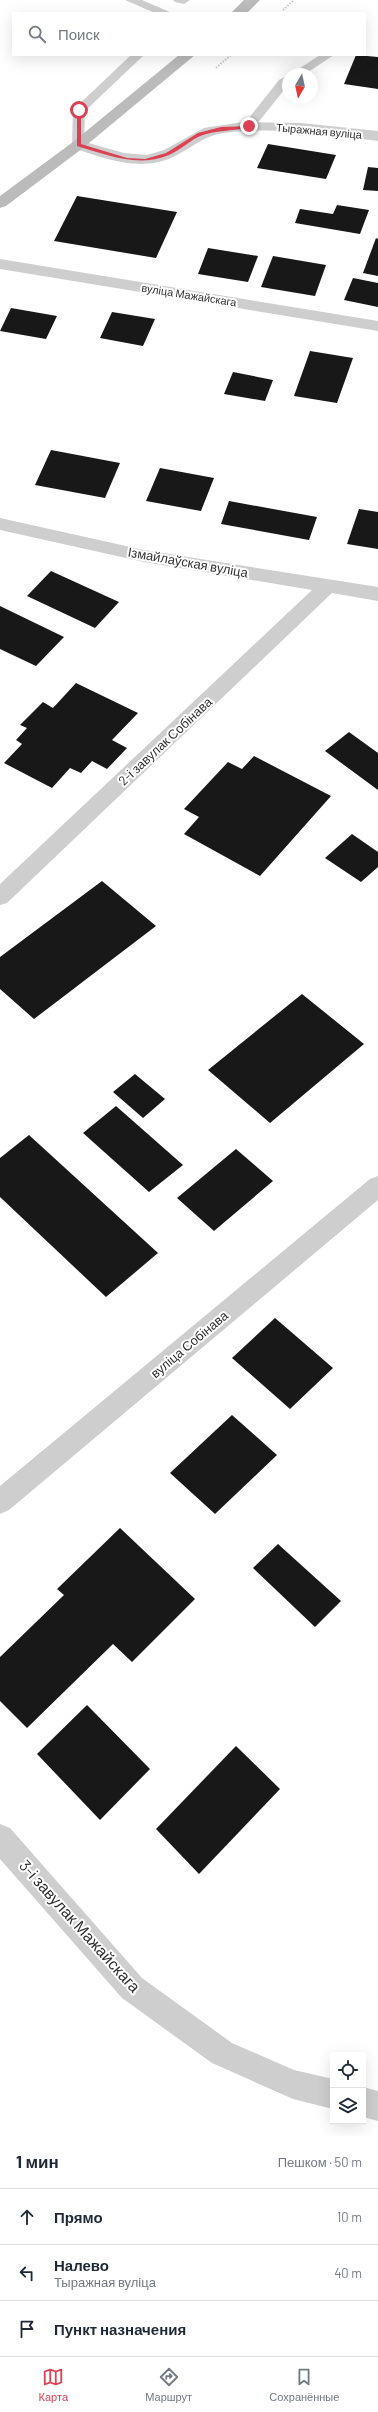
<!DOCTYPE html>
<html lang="ru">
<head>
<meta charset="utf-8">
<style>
  body { margin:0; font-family:Barlow,sans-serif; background:#f2f2f3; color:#1f2937 }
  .controls { position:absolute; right:12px; bottom:12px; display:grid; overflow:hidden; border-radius:0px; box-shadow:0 4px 16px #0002 }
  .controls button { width:36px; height:36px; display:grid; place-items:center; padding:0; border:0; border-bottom:1px solid #e0e1e3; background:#fff; color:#1f2937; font:20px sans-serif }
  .compass { position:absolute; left:282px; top:68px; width:36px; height:36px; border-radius:50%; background:#fff; box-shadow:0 4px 16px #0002; rotate:189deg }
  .stop { position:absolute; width:12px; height:12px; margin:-9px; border:3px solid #da4153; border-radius:50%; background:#fff }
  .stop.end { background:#da4153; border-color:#fff; box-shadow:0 1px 4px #0008 }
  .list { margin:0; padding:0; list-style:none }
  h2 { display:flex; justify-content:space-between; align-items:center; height:52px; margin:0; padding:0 16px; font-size:17px }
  h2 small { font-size:13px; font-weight:400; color:#747a83 }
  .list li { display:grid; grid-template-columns:26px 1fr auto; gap:12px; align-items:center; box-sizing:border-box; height:56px; padding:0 16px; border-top:1px solid #e0e1e3 }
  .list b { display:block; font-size:15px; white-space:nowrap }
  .list p { margin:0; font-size:13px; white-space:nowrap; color:#747a83 }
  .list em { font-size:13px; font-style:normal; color:#747a83 }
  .icon { flex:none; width:22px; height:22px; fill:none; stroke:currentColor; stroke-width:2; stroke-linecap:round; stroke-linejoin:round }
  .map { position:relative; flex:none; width:378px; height:2136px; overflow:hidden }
  .search { position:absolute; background:#fff; box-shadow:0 4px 16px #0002; left:12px; right:12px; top:12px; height:44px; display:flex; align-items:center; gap:10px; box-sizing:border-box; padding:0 14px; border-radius:0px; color:#747a83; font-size:15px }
  .sheet { height:220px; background:#fff }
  nav { display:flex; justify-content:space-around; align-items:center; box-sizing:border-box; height:56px; border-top:1px solid #e0e1e3; background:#fff; font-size:11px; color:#747a83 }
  nav a { display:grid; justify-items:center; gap:2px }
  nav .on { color:#da4153 }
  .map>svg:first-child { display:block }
  .building { fill:#181818 }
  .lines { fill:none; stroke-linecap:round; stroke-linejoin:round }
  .path { stroke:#cbcbcb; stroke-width:2; stroke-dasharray:1.5 1.5; stroke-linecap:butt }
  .service { fill:#cecece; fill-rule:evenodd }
  .minor { fill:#cecece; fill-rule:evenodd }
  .secondary { fill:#bbb; fill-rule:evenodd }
  .route { fill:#da4153 }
  .labels { text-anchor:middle; stroke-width:4; stroke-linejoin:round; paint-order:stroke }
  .far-street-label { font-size:11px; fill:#313131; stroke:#fff }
  .street-label { font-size:13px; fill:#313131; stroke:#fff }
  .near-street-label { font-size:16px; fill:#313131; stroke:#fff }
</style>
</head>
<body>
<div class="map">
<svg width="378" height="2136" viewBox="0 0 378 2136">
  <rect width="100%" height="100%" fill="#fff"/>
  <!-- building -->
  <g class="building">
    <path d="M356,55L378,57V89L344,84Z"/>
    <path d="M268,144L336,155L326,179L257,168Z"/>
    <path d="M368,167L378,168V191L363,190Z"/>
    <path d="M77,196L177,212L156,258L54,241Z"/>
    <path d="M337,205L369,210L360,234L295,223L300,209L333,214Z"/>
    <path d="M376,238L378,239V276L363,273Z"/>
    <path d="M208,248L258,256L248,282L198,274Z"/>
    <path d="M273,256L326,265L315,296L261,287Z"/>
    <path d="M353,278L378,283V307L344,300Z"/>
    <path d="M11,308L57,316L46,339L0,331Z"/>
    <path d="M112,312L155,319L143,346L100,338Z"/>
    <path d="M310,351L353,358L337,403L294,396Z"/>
    <path d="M233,372L273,380L265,401L224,394Z"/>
    <path d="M51,450L120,463L105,498L35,485Z"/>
    <path d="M160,468L214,478L201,511L146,501Z"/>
    <path d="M229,501L317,517L309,540L221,524Z"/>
    <path d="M359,509L378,512V549L347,544Z"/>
    <path d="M51,571L119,602L95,628L27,596Z"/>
    <path d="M0,606L64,637L36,666L0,649Z"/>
    <path d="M76,683L138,713L112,740L127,748L107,769L92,761L81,773L70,768L52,788L4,763L22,744L16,740L27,728L20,725L43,702L53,708Z"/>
    <path d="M349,732L378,753V790L325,751Z"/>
    <path d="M254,756L331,796L260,876L184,834L199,817L184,809L228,762L242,769Z"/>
    <path d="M352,834L378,852V867L361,882L325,858Z"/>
    <path d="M102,881L156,926L34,1019L0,989V957Z"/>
    <path d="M302,994L364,1044L270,1123L208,1070Z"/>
    <path d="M135,1074L165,1099L143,1118L113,1092Z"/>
    <path d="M116,1106L183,1165L149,1192L83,1133Z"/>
    <path d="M29,1135L158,1253L106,1297L0,1197V1158Z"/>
    <path d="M236,1149L273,1181L214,1231L177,1198Z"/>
    <path d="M275,1318L333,1368L290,1409L232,1358Z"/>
    <path d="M232,1415L277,1455L215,1514L170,1473Z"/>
    <path d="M120,1528L195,1599L132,1662L113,1644L27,1728L0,1701V1657L64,1595L57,1589Z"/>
    <path d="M278,1544L341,1601L315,1627L253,1568Z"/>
    <path d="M87,1705L150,1769L100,1820L37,1754Z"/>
    <path d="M236,1746L280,1789L199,1874L156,1829Z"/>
  </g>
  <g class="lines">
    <!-- path -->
    <g class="path">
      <path d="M283,10L294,0"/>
      <path d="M216,68L231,55"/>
    </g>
    <!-- service -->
    <g class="service">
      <path d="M125,0H142L172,13H155Z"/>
      <path d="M173,0H190L184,4L175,2Z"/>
      <path d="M131,55H144L85,111L84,145L78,149L74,148L72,145L73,110Z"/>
      <path d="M320,55H334L305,74H291Z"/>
      <path d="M288,75V85L253,129H245L243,126L245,123L279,80Z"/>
    </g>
    <!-- minor -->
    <g class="minor">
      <path d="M243,122L301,123L378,131V141C327,135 275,126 224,133C206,135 191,148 175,156C142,173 106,159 73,148L70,145L78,140L124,153L147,155L164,150L204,128Z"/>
      <path d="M0,259L378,321V331L0,269Z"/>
      <path d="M0,518L144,550L378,587V601L332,593L7,903L0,905V884L312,590L144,562L0,530Z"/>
      <path d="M378,1176V1200L9,1510L0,1514V1486L370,1179Z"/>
      <path d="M0,1824L10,1828L142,1978L232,2043L294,2070L333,2079V2109L293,2099L212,2063L122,1998L0,1859Z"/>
      <path d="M363,2087L378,2091V2121L363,2117Z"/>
    </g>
    <!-- secondary -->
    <g class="secondary">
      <path d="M244,0H260L247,13H231Z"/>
      <path d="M179,55H195L83,148L6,206L0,208V196L73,142Z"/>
    </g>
  </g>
  <!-- route -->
  <path class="route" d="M79,108L81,110V144L127,158L145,159L166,153L198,133L221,127L251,126C242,131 216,130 203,135C191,139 181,150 169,155C137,168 108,155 77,146V110Z"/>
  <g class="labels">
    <!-- far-street labels -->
    <g class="far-street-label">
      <text transform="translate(319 131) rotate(5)" y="4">Тыражная вуліца</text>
      <text transform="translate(189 295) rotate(9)" y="4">вуліца Мажайскага</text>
    </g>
    <!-- street labels -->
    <g class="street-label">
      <text transform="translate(188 562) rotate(10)" y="5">Ізмайлаўская вуліца</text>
      <text transform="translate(165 741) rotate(-43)" y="5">2-і завулак Собінава</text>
      <text transform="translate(189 1344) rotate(-40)" y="5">вуліца Собінава</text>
    </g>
    <!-- near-street labels -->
    <g class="near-street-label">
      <text transform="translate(80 1926) rotate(48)" y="6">3-і завулак Мажайскага</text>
    </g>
  </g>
</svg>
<div class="controls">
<button><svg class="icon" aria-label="locate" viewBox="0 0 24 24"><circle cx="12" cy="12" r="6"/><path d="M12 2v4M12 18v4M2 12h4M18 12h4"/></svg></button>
<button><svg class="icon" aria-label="layers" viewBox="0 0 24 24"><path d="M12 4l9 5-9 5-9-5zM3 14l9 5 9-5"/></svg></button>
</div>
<svg class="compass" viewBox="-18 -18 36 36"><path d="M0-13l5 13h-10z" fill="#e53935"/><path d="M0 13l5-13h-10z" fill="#747a83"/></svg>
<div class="stop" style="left:79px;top:110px"></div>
<div class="stop end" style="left:249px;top:126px"></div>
<div class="search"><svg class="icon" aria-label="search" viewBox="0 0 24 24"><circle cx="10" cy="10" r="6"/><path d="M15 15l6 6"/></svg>Поиск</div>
</div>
<section class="sheet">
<h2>1 мин<small>Пешком · 50 m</small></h2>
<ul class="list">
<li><svg class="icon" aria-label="ahead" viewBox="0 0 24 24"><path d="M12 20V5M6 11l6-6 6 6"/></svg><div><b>Прямо</b></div><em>10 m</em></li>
<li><svg class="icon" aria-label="left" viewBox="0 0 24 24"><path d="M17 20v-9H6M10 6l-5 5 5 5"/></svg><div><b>Налево</b><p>Тыражная вуліца</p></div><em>40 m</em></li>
<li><svg class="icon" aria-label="arrive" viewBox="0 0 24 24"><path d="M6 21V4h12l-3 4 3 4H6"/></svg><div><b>Пункт назначения</b></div></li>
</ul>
</section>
<nav>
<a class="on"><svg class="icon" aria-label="map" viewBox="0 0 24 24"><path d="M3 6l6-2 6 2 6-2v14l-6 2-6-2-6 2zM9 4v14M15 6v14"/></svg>Карта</a>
<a><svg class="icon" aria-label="directions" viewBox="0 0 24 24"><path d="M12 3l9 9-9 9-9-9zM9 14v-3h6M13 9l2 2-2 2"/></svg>Маршрут</a>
<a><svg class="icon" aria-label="saved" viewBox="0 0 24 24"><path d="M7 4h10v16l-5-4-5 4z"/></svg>Сохранённые</a>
</nav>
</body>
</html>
